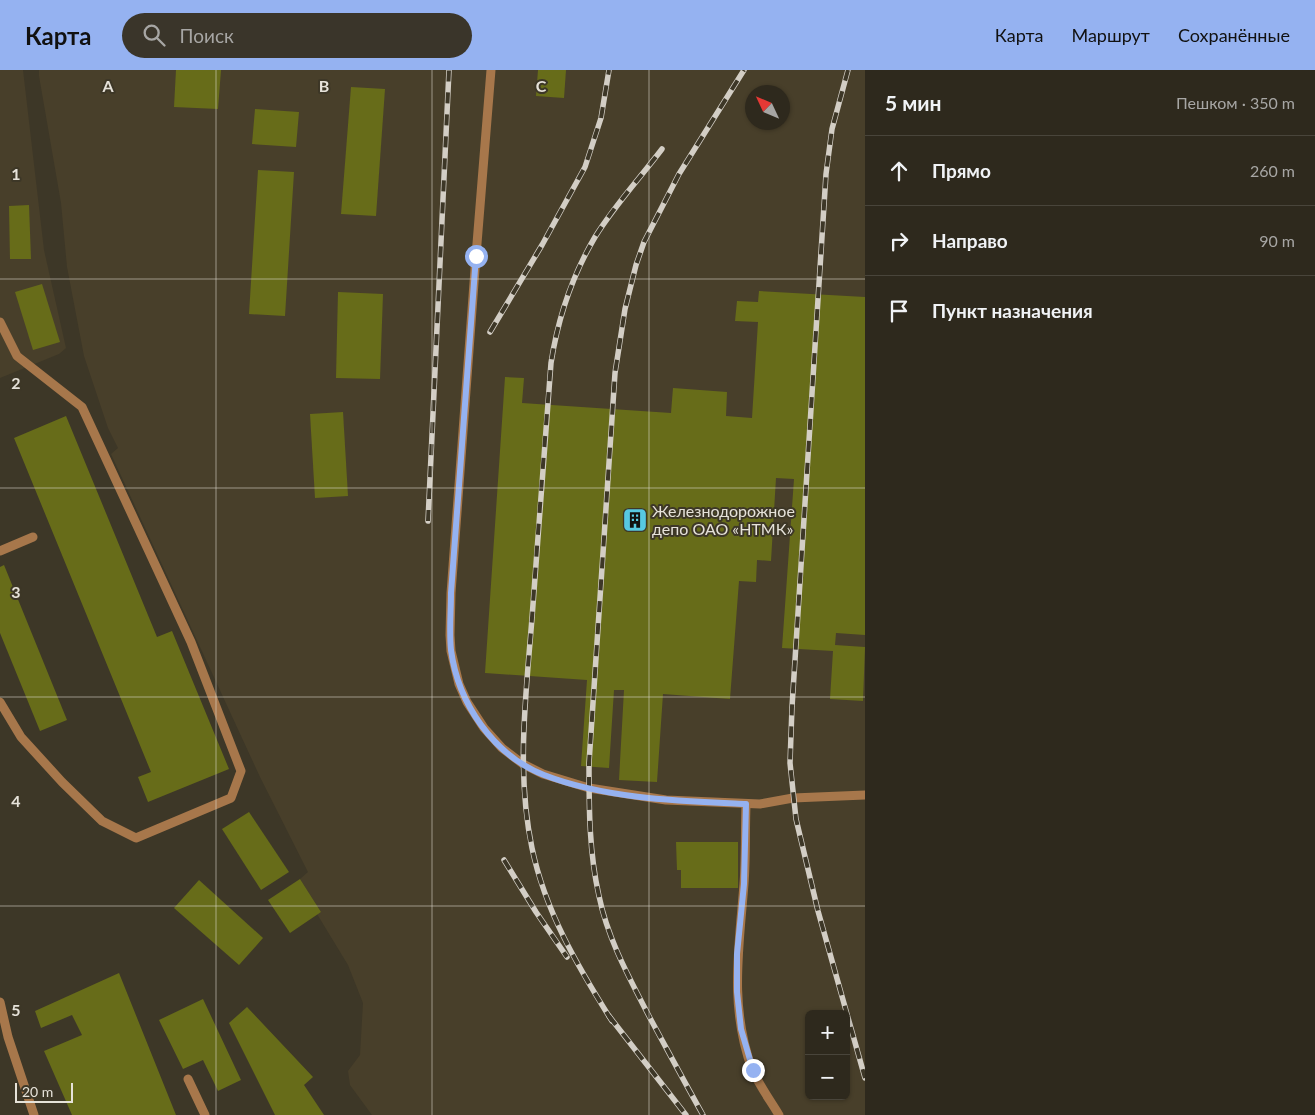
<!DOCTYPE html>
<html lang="ru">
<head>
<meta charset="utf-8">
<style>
  body { margin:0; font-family:Lato,sans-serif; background:#3a352a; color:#f1f3f6 }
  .controls { position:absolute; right:15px; bottom:15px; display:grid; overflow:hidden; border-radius:8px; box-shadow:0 1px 4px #0004 }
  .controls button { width:45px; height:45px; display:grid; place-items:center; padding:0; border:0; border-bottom:1px solid #49453b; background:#2e291d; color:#f1f3f6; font:25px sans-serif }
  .compass { position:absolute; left:745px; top:15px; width:45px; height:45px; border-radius:50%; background:#2e291d; box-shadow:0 1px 4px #0004; rotate:314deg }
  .scale { position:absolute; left:15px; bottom:12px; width:58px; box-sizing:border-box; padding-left:5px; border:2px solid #e6e2d9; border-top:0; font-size:14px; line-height:18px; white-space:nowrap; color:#e6e2d9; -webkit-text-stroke:4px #3d3727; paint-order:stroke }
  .stop { position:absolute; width:15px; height:15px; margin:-11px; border:4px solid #95b2f1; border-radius:50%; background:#fff }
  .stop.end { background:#95b2f1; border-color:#fff; box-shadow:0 1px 5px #0008 }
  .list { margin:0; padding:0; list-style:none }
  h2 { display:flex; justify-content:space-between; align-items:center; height:65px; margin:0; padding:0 20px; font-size:21px }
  h2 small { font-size:16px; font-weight:400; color:#a7a6a4 }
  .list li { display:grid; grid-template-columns:32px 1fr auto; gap:15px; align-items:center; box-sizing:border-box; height:70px; padding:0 20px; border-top:1px solid #49453b }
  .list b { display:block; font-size:19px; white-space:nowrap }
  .list em { font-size:16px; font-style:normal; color:#a7a6a4 }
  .icon { flex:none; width:28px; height:28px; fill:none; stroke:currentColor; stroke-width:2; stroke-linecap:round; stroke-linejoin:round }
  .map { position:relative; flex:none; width:865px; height:1045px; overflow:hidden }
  header { display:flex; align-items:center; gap:30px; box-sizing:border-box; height:70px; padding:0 25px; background:#95b2f1; color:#111 }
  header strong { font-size:24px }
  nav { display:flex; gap:28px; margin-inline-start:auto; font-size:18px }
  .search { width:350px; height:45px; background:#3a352a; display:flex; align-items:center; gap:12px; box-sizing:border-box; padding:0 18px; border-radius:28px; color:#a7a6a4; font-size:19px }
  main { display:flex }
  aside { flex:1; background:#2e291d }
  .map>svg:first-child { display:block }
  .built { fill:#483f2a; fill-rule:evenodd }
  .building { fill:#676c19 }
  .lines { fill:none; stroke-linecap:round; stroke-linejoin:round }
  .service { stroke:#a7774b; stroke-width:9 }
  .rail-casing { stroke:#d3cec5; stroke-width:5.5 }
  .rail { stroke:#3d3727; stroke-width:4; stroke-dasharray:11; stroke-linecap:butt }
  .route { stroke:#95b2f1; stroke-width:6 }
  .grid { fill:none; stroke:#e6e2d9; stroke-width:1; stroke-opacity:0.55 }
  .labels { text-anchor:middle; stroke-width:4; stroke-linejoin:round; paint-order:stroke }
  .poi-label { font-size:16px; fill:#e6e2d9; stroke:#3d3727; text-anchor:start }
  .grid-label { font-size:16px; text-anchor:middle; font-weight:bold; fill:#e6e2d9; stroke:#3d3727; stroke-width:4; stroke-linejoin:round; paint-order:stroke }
</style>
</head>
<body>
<header>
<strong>Карта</strong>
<div class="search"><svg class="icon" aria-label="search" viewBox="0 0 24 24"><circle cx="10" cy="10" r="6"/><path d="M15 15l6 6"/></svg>Поиск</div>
<nav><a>Карта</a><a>Маршрут</a><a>Сохранённые</a></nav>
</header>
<main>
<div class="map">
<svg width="865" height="1045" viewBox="0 0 865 1045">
  <rect width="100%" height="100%" fill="#3d3727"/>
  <!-- built -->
  <g class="built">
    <path d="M0,0H23L44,180L66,278L59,284L0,308Z"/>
    <path d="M39,0H865V1045H372L350,1015L348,1001L360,985L363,933L348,895L317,844L321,842L300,809L308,802L260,707L111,384L118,378L108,358L84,286L67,197L61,133L39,6ZM752,22H782V52H752ZM809,944H846V1026H809Z"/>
  </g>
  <!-- building -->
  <g class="building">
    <path d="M176,0H221L218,39L174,37Z"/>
    <path d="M538,0H566L564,28L536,26Z"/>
    <path d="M351,17L385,19L376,146L341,144Z"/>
    <path d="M255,39L299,42L296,77L252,74Z"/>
    <path d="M258,100L294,102L285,246L249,244Z"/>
    <path d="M29,135L31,189H10L9,136Z"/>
    <path d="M42,214L60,272L33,280L15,222Z"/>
    <path d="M759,221L865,227V565L836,563L835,575L865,577L863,631L830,629L833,581L782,578L794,409L776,408L771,491L757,490L756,512L739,511L730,629L663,624L657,712L619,710L624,620H614L609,698L581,696L587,610L485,603L505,307L524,308L522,333L671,343L673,318L727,322L726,346L752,348L758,252L735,251L737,231L758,232Z"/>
    <path d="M338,222L383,224L380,309L336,308Z"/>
    <path d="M343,342L348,426L315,428L310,344Z"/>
    <path d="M66,346L157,567L172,561L229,699L148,732L138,707L151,702L14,368Z"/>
    <path d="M4,495L67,650L40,661L0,563V497Z"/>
    <path d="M249,742L289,802L261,820L222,759Z"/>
    <path d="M676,772H738V818H681V800H677Z"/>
    <path d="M300,809L321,842L290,863L268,830Z"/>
    <path d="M199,810L263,868L239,895L174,838Z"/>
    <path d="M119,903L176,1045H72L44,981L82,965L72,945L41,958L35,941Z"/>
    <path d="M203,929L241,1010L218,1021L203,990L183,999L159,950Z"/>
    <path d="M247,937L313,1007L304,1015L324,1045H275L229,953Z"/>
  </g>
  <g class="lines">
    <!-- service -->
    <g class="service">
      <path d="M491,0L476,186L451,523L450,565L451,581L459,614L467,632L484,658L502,678L523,694L543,704L589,718L666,730L760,734L793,728L865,725"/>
      <path d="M0,252L17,286L82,337L191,572L241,701L231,728L136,768L102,751L62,712L21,667L0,632"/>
      <path d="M0,481L33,467"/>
      <path d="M746,735C745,761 746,788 744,814C739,879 729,936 752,999C759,1015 770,1030 779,1045"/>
      <path d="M0,932L8,967L34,1045"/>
      <path d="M188,1009L205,1045"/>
    </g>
    <defs>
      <g id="rail">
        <path d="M848,0L832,59L826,104L792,637L790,693L796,749L818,841L865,1008"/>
        <path d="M490,262L542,175L585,97L601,48L609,0"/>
        <path d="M428,451L449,0"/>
        <path d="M504,790L536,842L567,887"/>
        <path d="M609,946L686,1045"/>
        <path d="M612,951C578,897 545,841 532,778C516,702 526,625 532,548C538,463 544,378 551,293C558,248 572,206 595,167C614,136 640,108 662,79"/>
        <path d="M703,1045C685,1013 668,981 650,948C630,909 608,870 599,826C589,782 589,738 589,693L615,303L625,239L636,195L644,172L679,104L744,0"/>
      </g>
    </defs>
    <!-- rail casing -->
    <use href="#rail" class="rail-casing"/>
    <!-- rail -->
    <use href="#rail" class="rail"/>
  </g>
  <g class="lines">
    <!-- route -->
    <path class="route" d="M476,186L451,523C451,542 449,561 451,580C458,633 493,685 544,705C606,729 680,731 746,734L744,814L737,884V922L741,959L753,1000"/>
  </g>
  <!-- grid -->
  <path class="grid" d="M216,0V1045M432,0V1045M649,0V1045M0,209H865M0,418H865M0,627H865M0,836H865"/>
  <!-- icons -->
  <defs>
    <symbol id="building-square" viewBox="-11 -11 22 22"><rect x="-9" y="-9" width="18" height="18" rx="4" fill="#57c9e2" stroke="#3d3727"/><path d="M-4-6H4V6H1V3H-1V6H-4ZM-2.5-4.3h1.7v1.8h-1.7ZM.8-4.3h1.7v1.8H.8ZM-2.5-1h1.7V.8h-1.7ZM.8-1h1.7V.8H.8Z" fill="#111"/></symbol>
  </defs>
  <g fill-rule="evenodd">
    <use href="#building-square" x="621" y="436" width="28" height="28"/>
  </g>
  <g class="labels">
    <!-- poi labels -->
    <g class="poi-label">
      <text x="652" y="447">Железнодорожное<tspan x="652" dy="18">депо ОАО «НТМК»</tspan></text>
    </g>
  </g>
  <g class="grid-label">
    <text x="108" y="22">A</text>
    <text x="324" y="22">B</text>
    <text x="541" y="22">C</text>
    <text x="16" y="110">1</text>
    <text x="16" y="319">2</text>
    <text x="16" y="528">3</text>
    <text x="16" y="737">4</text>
    <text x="16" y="946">5</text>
  </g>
</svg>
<div class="controls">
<button>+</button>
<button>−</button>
</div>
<svg class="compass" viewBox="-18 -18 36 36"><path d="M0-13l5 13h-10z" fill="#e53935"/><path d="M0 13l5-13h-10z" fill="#a7a6a4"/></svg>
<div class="scale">20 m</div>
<div class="stop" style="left:476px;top:186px"></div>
<div class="stop end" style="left:753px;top:1000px"></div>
</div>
<aside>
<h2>5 мин<small>Пешком · 350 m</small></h2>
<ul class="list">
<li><svg class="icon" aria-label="ahead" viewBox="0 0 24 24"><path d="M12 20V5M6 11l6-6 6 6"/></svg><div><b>Прямо</b></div><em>260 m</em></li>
<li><svg class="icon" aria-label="right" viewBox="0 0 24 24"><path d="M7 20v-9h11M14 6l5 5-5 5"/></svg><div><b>Направо</b></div><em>90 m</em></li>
<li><svg class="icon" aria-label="arrive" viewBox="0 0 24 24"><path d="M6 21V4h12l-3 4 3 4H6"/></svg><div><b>Пункт назначения</b></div></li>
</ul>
</aside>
</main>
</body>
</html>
